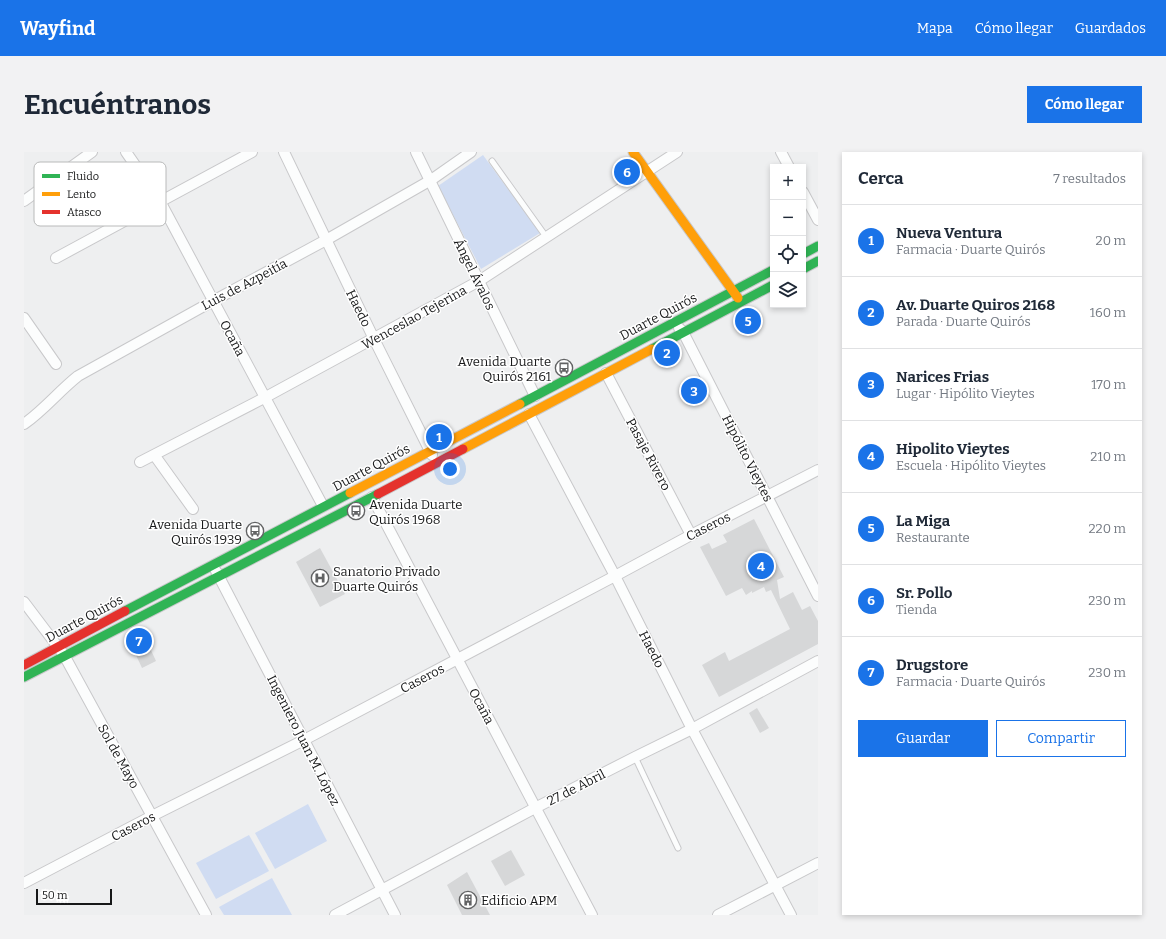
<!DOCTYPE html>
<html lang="es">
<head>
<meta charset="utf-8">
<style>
  body { margin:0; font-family:Bitter,serif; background:#f2f2f3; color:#1f2937 }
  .controls { position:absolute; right:12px; top:12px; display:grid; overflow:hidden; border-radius:0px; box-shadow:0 2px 6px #0003 }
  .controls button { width:36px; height:36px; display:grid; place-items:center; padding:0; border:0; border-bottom:1px solid #e0e1e3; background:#fff; color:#1f2937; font:20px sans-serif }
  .scale { position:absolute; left:12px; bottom:10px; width:76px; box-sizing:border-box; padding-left:4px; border:2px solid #171819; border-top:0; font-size:11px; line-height:14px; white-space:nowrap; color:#171819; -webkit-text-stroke:3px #fff; paint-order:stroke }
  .you { position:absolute; left:426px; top:317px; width:14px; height:14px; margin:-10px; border:3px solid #fff; border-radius:50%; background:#1a73e8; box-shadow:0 0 0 6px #1a73e833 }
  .badge { display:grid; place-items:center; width:26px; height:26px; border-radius:50%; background:#1a73e8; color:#fff; font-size:13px; font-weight:700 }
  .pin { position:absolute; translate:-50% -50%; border:2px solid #fff; box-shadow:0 1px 4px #0006 }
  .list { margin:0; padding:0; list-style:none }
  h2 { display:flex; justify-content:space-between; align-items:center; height:52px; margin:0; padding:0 16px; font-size:17px }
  h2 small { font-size:13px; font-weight:400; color:#747a83 }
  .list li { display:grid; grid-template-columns:26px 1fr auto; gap:12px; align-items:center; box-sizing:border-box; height:72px; padding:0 16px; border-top:1px solid #e0e1e3 }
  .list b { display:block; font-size:15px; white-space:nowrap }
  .list p { margin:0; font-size:13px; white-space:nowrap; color:#747a83 }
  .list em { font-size:13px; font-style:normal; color:#747a83 }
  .actions { display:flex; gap:8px; padding:12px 16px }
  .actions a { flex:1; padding:9px 0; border:1px solid #1a73e8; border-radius:0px; text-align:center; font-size:14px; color:#1a73e8 }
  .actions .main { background:#1a73e8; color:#fff }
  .icon { flex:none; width:22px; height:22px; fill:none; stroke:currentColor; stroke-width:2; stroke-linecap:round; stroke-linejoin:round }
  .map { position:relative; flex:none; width:794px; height:763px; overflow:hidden; border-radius:0px }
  header { display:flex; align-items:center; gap:24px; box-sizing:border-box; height:56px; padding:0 20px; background:#1a73e8; color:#fff }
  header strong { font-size:19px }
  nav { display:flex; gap:22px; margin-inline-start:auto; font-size:14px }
  .intro { display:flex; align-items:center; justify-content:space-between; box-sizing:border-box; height:96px; padding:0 24px }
  h1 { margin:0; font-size:28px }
  .button { padding:10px 18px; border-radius:0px; background:#1a73e8; color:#fff; font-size:14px; font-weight:700 }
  main { display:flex; gap:24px; padding:0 24px }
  aside { flex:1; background:#fff; border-radius:0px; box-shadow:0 2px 6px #0003 }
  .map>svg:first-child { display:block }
  .green { fill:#d0dcf2 }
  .building { fill:#d6d7d8 }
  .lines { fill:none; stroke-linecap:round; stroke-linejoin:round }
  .lane-casing { stroke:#c8c8ca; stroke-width:7 }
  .street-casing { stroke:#c8c8ca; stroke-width:12 }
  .fast-casing { stroke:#c8c8ca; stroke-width:11 }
  .slow-casing { stroke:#c8c8ca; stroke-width:11 }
  .jam-casing { stroke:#c8c8ca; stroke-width:11 }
  .lane { stroke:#fcfdfd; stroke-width:5 }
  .street { stroke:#fcfdfd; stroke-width:10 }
  .fast { stroke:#30b455; stroke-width:9 }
  .slow { stroke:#ff9f0a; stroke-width:9 }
  .jam { stroke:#e5322d; stroke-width:9 }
  .labels { text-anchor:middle; stroke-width:3; stroke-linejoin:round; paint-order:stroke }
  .street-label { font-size:13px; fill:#171819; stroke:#fff }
  .poi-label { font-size:13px; fill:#171819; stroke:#fff; text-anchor:start }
  .key { fill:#fff; stroke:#b9baba; stroke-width:1 }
  .key-label { font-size:11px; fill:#171819 }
</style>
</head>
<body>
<header>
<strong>Wayfind</strong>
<nav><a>Mapa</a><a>Cómo llegar</a><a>Guardados</a></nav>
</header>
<div class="intro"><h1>Encuéntranos</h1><a class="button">Cómo llegar</a></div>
<main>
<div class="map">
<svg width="794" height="763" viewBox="0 0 794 763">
  <rect width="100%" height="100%" fill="#eeeff0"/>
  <!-- green -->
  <g class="green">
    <path d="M459,3L516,81L457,117L414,34Z"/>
    <path d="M284,652L303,689L251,717L231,681Z"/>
    <path d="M225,683L245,719L192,747L172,711Z"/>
    <path d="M248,726L268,763H200L195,755Z"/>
  </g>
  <!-- building -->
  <g class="building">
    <path d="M730,367L760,425L753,428L756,447L769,440L778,458L786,454L794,469V492L695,545L678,513L701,500L705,509L766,477L747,438L742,440L740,435L728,441V439L722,443L718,436L702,444L676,395L685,391L688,397L703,390L699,383Z"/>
    <path d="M296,396L321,442L296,455L272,410Z"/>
    <path d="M117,477L132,509L118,516L103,484Z"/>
    <path d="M733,556L745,576L736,581L725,561Z"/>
    <path d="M487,698L501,723L481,734L467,709Z"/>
    <path d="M443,720L466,763H438L423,733Z"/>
  </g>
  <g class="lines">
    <defs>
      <g id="lane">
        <path d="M468,9L523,86"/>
        <path d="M611,605L654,696"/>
      </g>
      <g id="street">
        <path d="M102,0L136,49L299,354"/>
        <path d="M260,0L350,187L408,303"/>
        <path d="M392,0L511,244"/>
        <path d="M757,0L765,15"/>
        <path d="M779,40L794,68"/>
        <path d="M0,49L68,0"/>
        <path d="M32,106L228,0"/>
        <path d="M0,166L32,212"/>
        <path d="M655,176L659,180L794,444"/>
        <path d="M582,221L667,383"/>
        <path d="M505,262L591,424L668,577L767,763"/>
        <path d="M0,272C20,258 35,239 54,224L189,149L302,88L407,28L447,0"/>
        <path d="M131,304L169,357"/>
        <path d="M116,310L240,246L455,129L653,0"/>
        <path d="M348,345L568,763"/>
        <path d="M192,419L371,763"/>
        <path d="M0,450L40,503L182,763"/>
        <path d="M0,731L128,664L280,588L591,424L667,383L794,318"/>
        <path d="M311,763L511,656L611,605L668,577L794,509"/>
        <path d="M694,763L794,711"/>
      </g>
      <g id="fast">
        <path d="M779,102L794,94"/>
        <path d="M779,117L794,109"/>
        <path d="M628,197L749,133"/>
        <path d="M496,252L749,118"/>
        <path d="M101,459L326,341"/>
        <path d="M0,525L354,342"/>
      </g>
      <g id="slow">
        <path d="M609,0L714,146"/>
        <path d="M439,297L628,197"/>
        <path d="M326,341L496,252"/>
      </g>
      <g id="jam">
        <path d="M354,342L439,297"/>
        <path d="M0,513L101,459"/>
      </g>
    </defs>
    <!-- lane casing -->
    <use href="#lane" class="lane-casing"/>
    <!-- street casing -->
    <use href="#street" class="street-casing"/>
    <!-- fast casing -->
    <use href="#fast" class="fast-casing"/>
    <!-- slow casing -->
    <use href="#slow" class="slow-casing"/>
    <!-- jam casing -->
    <use href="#jam" class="jam-casing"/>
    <!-- lane -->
    <use href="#lane" class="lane"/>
    <!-- street -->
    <use href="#street" class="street"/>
    <!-- fast -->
    <use href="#fast" class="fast"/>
    <!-- slow -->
    <use href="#slow" class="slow"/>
    <!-- jam -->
    <use href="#jam" class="jam"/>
  </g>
  <!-- icons -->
  <defs>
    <symbol id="bus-ring" viewBox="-11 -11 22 22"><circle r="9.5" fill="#fff" stroke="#626364" stroke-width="1.5"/><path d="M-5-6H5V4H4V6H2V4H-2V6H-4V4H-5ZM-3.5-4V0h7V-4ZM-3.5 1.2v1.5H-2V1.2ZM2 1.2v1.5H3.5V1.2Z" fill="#626364"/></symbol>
    <symbol id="hospital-ring" viewBox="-11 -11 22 22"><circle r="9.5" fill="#fff" stroke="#626364" stroke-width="1.5"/><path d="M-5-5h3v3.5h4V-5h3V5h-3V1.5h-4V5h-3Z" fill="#626364"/></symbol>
    <symbol id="building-ring" viewBox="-11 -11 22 22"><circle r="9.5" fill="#fff" stroke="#626364" stroke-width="1.5"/><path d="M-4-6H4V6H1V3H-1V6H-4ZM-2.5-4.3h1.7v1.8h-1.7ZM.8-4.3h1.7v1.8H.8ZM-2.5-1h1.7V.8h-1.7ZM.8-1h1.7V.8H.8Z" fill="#626364"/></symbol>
  </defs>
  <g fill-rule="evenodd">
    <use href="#bus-ring" x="530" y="206" width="20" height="20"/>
    <use href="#bus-ring" x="322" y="349" width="20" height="20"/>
    <use href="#bus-ring" x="221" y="369" width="20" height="20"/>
    <use href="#hospital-ring" x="286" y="416" width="20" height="20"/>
    <use href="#building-ring" x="434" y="738" width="20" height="20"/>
  </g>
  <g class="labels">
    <!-- street labels -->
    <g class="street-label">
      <text transform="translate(451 122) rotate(64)" y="5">Ángel Ávalos</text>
      <text transform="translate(220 132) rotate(-28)" y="5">Luis de Azpeitía</text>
      <text transform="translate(335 156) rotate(64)" y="5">Haedo</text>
      <text transform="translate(634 164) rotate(-28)" y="5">Duarte Quirós</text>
      <text transform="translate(390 165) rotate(-29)" y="5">Wenceslao Tejerina</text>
      <text transform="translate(209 186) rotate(62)" y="5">Ocaña</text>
      <text transform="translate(625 302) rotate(62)" y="5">Pasaje Rivero</text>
      <text transform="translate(724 306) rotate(63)" y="5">Hipólito Vieytes</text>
      <text transform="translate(347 315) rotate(-28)" y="5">Duarte Quirós</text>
      <text transform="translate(684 374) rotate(-27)" y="5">Caseros</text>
      <text transform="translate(60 466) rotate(-28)" y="5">Duarte Quirós</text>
      <text transform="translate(628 497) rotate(63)" y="5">Haedo</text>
      <text transform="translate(398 526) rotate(-28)" y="5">Caseros</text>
      <text transform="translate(458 554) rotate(62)" y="5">Ocaña</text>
      <text transform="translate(280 588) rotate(63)" y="5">Ingeniero Juan M. López</text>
      <text transform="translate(95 604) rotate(61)" y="5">Sol de Mayo</text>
      <text transform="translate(552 635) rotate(-27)" y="5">27 de Abril</text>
      <text transform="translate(109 674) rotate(-28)" y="5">Caseros</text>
    </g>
    <!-- poi labels -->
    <g class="poi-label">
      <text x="527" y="214" text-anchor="end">Avenida Duarte<tspan x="527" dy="15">Quirós 2161</tspan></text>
      <text x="345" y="357">Avenida Duarte<tspan x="345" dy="15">Quirós 1968</tspan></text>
      <text x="218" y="377" text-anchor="end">Avenida Duarte<tspan x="218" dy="15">Quirós 1939</tspan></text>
      <text x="309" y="424">Sanatorio Privado<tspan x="309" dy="15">Duarte Quirós</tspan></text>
      <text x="457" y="753">Edificio APM</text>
    </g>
  </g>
  <!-- legend -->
  <rect x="10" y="10" width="132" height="64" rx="6" class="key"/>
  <rect x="18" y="22" width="18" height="4" fill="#30b455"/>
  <rect x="18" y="40" width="18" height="4" fill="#ff9f0a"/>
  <rect x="18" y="58" width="18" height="4" fill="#e5322d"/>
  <g class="key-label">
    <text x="43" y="28">Fluido</text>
    <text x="43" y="46">Lento</text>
    <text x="43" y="64">Atasco</text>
  </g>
</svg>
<div class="controls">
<button>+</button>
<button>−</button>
<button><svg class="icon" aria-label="locate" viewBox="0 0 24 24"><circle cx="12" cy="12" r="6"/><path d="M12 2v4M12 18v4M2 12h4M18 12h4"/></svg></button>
<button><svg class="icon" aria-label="layers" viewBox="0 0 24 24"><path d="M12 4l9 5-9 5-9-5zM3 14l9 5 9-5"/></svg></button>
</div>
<div class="scale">50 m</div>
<div class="you"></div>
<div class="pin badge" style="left:415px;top:285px">1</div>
<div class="pin badge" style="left:643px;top:201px">2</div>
<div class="pin badge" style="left:670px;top:239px">3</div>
<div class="pin badge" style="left:737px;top:414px">4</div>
<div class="pin badge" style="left:724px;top:169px">5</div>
<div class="pin badge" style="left:603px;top:20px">6</div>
<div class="pin badge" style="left:115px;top:489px">7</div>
</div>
<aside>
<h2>Cerca<small>7 resultados</small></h2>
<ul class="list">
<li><span class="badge">1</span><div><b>Nueva Ventura</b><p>Farmacia · Duarte Quirós</p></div><em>20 m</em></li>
<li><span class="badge">2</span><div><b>Av. Duarte Quiros 2168</b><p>Parada · Duarte Quirós</p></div><em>160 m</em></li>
<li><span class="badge">3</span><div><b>Narices Frias</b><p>Lugar · Hipólito Vieytes</p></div><em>170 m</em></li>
<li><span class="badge">4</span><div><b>Hipolito Vieytes</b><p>Escuela · Hipólito Vieytes</p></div><em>210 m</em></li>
<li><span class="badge">5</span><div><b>La Miga</b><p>Restaurante</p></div><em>220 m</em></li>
<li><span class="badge">6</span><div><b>Sr. Pollo</b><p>Tienda</p></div><em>230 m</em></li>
<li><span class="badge">7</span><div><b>Drugstore</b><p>Farmacia · Duarte Quirós</p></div><em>230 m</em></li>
</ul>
<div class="actions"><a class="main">Guardar</a><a>Compartir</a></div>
</aside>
</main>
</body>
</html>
